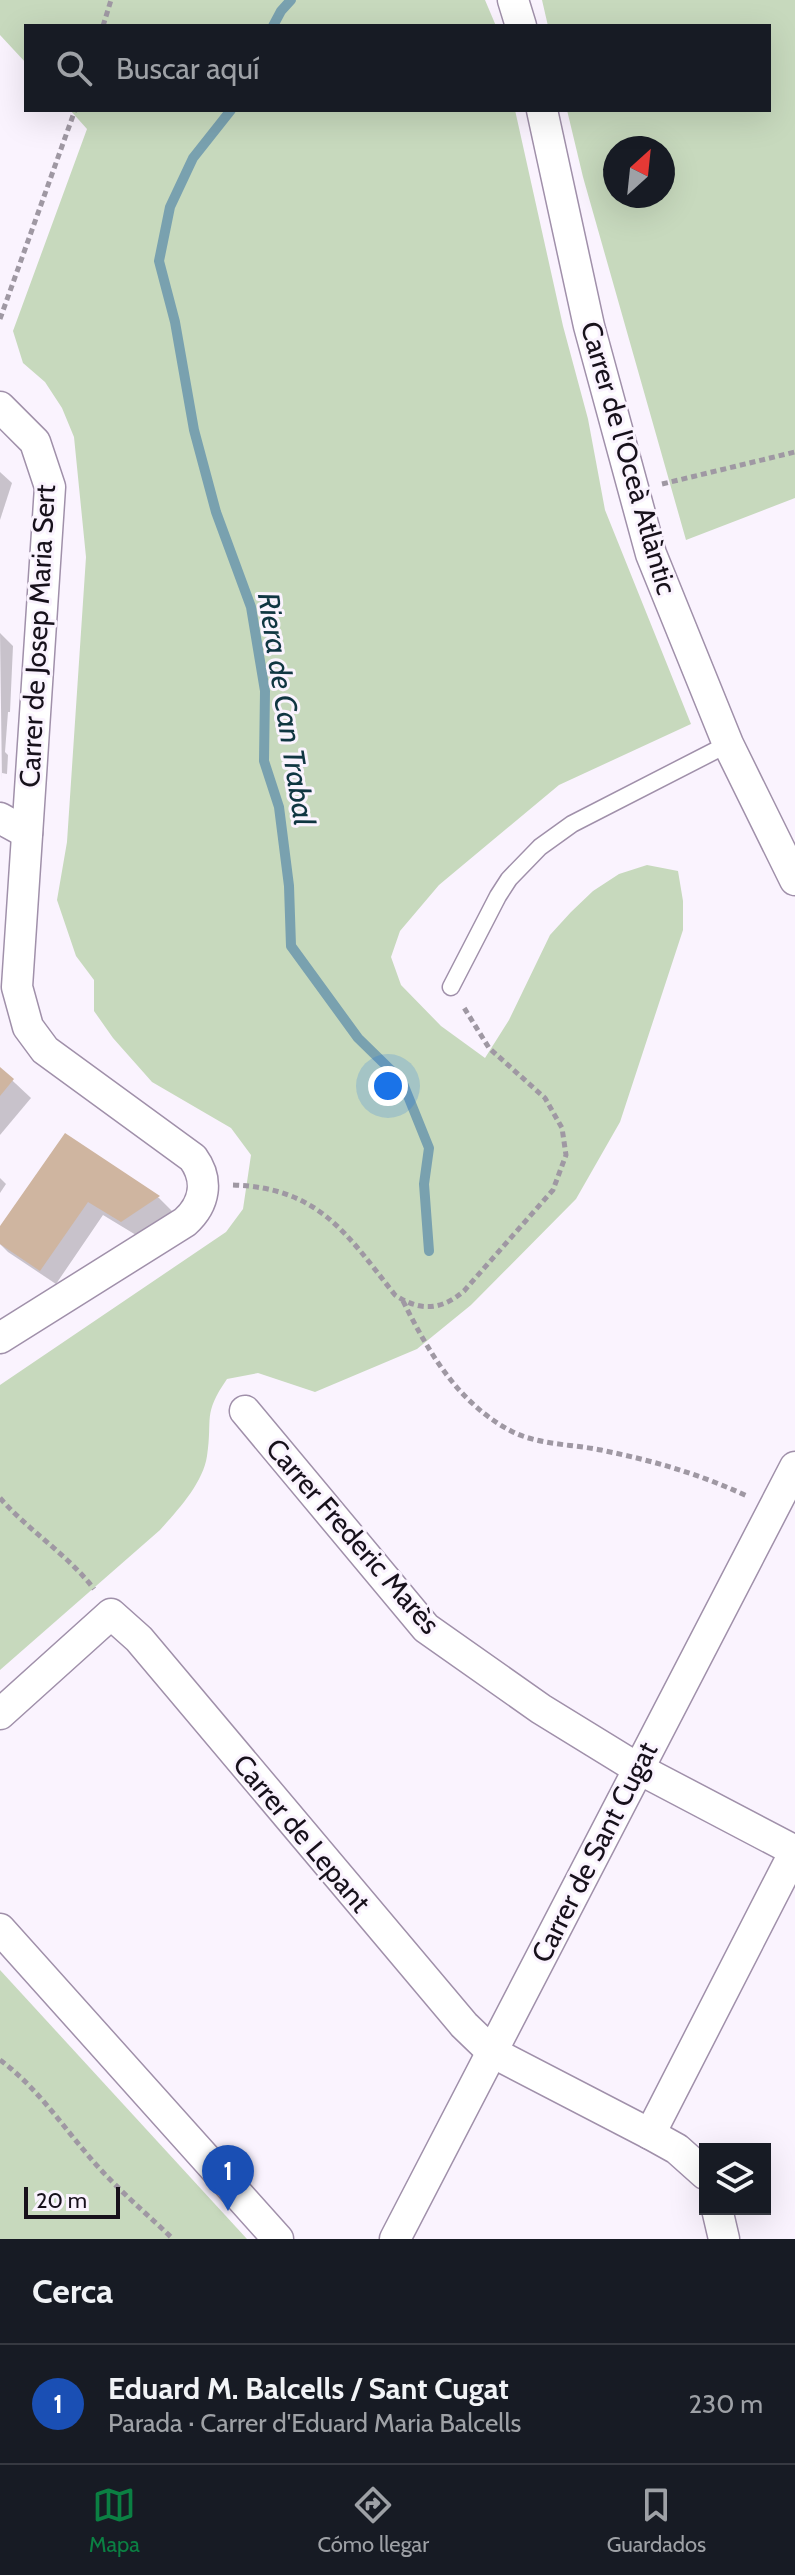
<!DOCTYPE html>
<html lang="es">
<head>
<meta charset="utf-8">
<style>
  body { margin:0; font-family:Cabin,sans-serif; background:#20242c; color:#f1f3f6 }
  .controls { position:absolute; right:24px; bottom:24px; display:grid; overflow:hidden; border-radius:0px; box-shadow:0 8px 32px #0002 }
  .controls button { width:72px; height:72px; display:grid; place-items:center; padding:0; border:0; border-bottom:2px solid #363941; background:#171b24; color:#f1f3f6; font:40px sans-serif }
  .compass { position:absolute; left:603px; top:136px; width:72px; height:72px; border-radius:50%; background:#171b24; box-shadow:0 8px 32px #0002; rotate:27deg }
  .scale { position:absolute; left:24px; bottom:20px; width:96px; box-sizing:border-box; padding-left:8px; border:4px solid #17111b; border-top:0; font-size:22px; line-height:28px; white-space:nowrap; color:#17111b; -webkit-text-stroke:6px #faf3fe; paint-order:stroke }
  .you { position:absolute; left:388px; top:1086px; width:28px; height:28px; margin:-20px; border:6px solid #fff; border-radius:50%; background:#1a73e8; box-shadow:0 0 0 12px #1a73e833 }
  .badge { display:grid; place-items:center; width:52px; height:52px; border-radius:50%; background:#0b8043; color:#fff; font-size:26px; font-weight:700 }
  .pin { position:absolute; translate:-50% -66px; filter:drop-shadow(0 2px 4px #0008) }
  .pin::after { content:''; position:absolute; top:42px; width:28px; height:24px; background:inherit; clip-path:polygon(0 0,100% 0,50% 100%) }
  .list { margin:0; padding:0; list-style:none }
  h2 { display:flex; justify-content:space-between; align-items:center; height:104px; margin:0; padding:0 32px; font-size:34px }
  h2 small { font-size:26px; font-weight:400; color:#9ea1a6 }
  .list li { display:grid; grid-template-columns:52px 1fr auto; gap:24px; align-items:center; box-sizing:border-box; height:120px; padding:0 32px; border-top:2px solid #363941 }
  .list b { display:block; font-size:30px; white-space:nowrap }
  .list p { margin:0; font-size:26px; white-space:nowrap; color:#9ea1a6 }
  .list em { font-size:26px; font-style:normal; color:#9ea1a6 }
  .icon { flex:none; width:44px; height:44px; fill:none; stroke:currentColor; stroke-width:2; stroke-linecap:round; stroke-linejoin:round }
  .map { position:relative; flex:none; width:795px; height:2239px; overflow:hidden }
  .search { position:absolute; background:#171b24; box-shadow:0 8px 32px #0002; left:24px; right:24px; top:24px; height:88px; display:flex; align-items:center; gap:20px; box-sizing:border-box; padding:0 28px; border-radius:0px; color:#9ea1a6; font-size:30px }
  .sheet { height:224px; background:#171b24 }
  nav { display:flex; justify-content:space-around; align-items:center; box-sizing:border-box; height:112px; border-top:2px solid #363941; background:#171b24; font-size:22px; color:#9ea1a6 }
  nav a { display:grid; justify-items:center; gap:4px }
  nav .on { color:#0b8043 }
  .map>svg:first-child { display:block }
  .green { fill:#c7d9bd; fill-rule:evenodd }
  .shadow { fill:#0003 }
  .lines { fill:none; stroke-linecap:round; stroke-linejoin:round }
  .stream { stroke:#79a1af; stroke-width:10 }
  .building { fill:#cfb5a0 }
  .lane-casing { stroke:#a090aa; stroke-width:19 }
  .street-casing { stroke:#a090aa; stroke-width:33 }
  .path { stroke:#9f98a3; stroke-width:5; stroke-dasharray:6 4; stroke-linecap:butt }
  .lane { stroke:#fff; stroke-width:16 }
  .street { stroke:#fff; stroke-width:30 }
  .labels { text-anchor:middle; stroke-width:6; stroke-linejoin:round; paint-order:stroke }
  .street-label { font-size:28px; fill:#17111b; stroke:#faf3fe }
  .water-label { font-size:30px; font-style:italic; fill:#0f3641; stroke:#faf3fe }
</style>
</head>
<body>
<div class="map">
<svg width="795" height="2239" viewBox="0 0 795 2239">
  <rect width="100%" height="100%" fill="#faf3fe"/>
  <!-- green -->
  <g class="green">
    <path d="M0,0H485L496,26H26V63L0,35Z"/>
    <path d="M542,0H795V498L686,540L583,177L567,110H769V26H548ZM615,148H663V196H615Z"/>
    <path d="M70,110H515L563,326L588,419L605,510L691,724L559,785L439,885L400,931L391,957L401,985L441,1026L485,1058L509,1020L550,935L571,912L593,891L619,874L647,865L678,871L683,901V930L620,1122L576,1199L471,1305L417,1349L315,1392L258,1373L227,1379C202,1415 213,1418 207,1456C203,1483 178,1510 160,1530L0,1670V1385L226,1232L243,1209L251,1155L231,1128L152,1082L113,1038L94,1011V980L76,956L57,900L67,842L86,557L74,437L62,408L45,382L23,363L13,331L87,129Z"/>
    <path d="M0,1970L247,2239H0Z"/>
  </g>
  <!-- shadow -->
  <g class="shadow">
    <path d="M0,472L12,483L0,520Z"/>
    <path d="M0,633L13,646L10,712H8L5,752L8,755L7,774L2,773V781Z"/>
    <path d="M0,1069L31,1098L0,1135Z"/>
    <path d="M66,1135L159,1198L173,1212L136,1235L103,1215L56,1284L8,1252L0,1244V1229Z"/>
    <path d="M0,1178L6,1184L0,1193Z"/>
  </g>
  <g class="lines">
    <!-- stream -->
    <g class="stream">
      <path d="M273,26L281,11L291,0"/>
      <path d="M231,110L193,158L170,207L159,261L175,322L194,430L216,512L251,607L265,691L264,761L279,807L289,886L291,946L358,1038L402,1081L429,1148L424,1184L429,1251"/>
    </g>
  </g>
  <!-- building -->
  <g class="building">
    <path d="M0,1067L14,1079L0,1096Z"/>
    <path d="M65,1133L160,1196L121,1222L88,1202L40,1271L0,1244V1226Z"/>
  </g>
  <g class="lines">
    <defs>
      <path id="lane" d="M451,987L498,896L509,879L540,847L572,824L728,744"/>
      <g id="street">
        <path d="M513,0L521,26"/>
        <path d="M542,110L589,326L651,554L728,744L795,880"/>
        <path d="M0,407L35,442L50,487L17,987L28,1027L45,1050L193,1158C209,1180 205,1204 185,1222L0,1338"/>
        <path d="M0,818L27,833"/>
        <path d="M245,1411L426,1628L541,1709L637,1768L795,1851"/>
        <path d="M0,1714L111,1614L139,1639L464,2025L492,2052L650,2134L677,2149L705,2174"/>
        <path d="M0,1929L278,2239"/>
        <path d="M650,2134L795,1851"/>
        <path d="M717,2209L724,2239"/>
        <path d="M395,2239L795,1467"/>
      </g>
    </defs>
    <!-- lane casing -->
    <use href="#lane" class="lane-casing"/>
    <!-- street casing -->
    <use href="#street" class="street-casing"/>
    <!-- path -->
    <g class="path">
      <path d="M103,26L111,0"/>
      <path d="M0,319L75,110"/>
      <path d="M662,484L795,452"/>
      <path d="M233,1185C319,1188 346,1233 395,1295C420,1312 442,1310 464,1291L553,1190L566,1155L562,1128L545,1098L489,1048L463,1006"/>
      <path d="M403,1301C429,1353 458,1403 511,1431C538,1445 571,1444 601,1450C654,1461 697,1473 747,1496"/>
      <path d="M0,1498C29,1531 67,1554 94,1589"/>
      <path d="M0,2060C37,2087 63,2127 93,2161C117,2189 146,2213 173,2239"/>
    </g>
    <!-- lane -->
    <use href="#lane" class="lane"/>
    <!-- street -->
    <use href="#street" class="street"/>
  </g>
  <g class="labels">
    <!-- street labels -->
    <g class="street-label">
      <text transform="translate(629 458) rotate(74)" y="10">Carrer de l'Oceà Atlàntic</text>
      <text transform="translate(37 636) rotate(-87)" y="10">Carrer de Josep Maria Sert</text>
      <text transform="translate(353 1536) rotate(49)" y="10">Carrer Frederic Marès</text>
      <text transform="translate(302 1833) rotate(50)" y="10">Carrer de Lepant</text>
      <text transform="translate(594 1852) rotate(-63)" y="10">Carrer de Sant Cugat</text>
    </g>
    <!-- water labels -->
    <g class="water-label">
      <text transform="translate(286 709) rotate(81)" y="10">Riera de Can Trabal</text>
    </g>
  </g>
</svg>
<div class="controls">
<button><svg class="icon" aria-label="layers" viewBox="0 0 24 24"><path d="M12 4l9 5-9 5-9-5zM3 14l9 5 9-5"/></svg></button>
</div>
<svg class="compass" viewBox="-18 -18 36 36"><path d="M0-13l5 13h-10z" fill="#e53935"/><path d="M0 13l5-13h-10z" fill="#9ea1a6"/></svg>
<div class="scale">20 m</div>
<div class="you"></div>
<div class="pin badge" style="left:228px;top:2211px;background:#1a4fb4">1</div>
<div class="search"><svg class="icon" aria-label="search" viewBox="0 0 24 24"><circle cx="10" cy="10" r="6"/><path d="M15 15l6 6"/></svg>Buscar aquí</div>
</div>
<section class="sheet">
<h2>Cerca<small></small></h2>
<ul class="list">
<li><span class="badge" style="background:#1a4fb4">1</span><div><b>Eduard M. Balcells / Sant Cugat</b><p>Parada · Carrer d'Eduard Maria Balcells</p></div><em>230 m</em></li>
</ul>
</section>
<nav>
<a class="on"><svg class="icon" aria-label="map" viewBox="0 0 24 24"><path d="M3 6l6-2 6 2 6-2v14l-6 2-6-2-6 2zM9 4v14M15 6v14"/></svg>Mapa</a>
<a><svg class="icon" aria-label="directions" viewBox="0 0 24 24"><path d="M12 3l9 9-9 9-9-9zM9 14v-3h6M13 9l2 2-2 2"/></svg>Cómo llegar</a>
<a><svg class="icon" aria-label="saved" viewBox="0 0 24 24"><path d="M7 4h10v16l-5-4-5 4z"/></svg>Guardados</a>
</nav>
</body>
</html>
